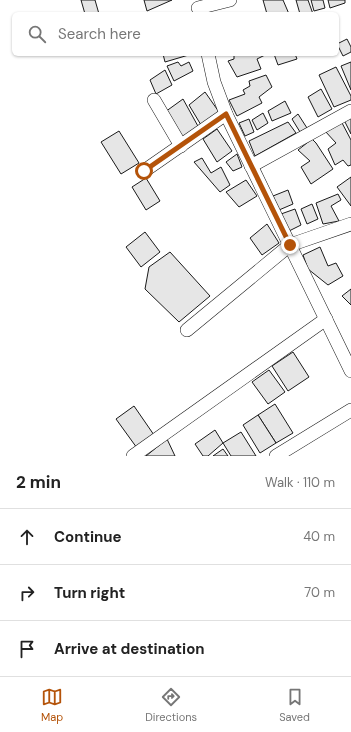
<!DOCTYPE html>
<html lang="en">
<head>
<meta charset="utf-8">
<style>
  body { margin:0; font-family:"DM Sans",sans-serif; background:#f2f2f2; color:#222 }
  .stop { position:absolute; width:12px; height:12px; margin:-9px; border:3px solid #b45309; border-radius:50%; background:#fff }
  .stop.end { background:#b45309; border-color:#fff; box-shadow:0 1px 4px #0008 }
  .list { margin:0; padding:0; list-style:none }
  h2 { display:flex; justify-content:space-between; align-items:center; height:52px; margin:0; padding:0 16px; font-size:17px }
  h2 small { font-size:13px; font-weight:400; color:#767676 }
  .list li { display:grid; grid-template-columns:26px 1fr auto; gap:12px; align-items:center; box-sizing:border-box; height:56px; padding:0 16px; border-top:1px solid #e0e0e0 }
  .list b { display:block; font-size:15px; white-space:nowrap }
  .list em { font-size:13px; font-style:normal; color:#767676 }
  .icon { flex:none; width:22px; height:22px; fill:none; stroke:currentColor; stroke-width:2; stroke-linecap:round; stroke-linejoin:round }
  .map { position:relative; flex:none; width:351px; height:456px; overflow:hidden }
  .search { position:absolute; background:#fff; box-shadow:0 1px 3px #0004; left:12px; right:12px; top:12px; height:44px; display:flex; align-items:center; gap:10px; box-sizing:border-box; padding:0 14px; border-radius:6px; color:#767676; font-size:15px }
  .sheet { height:220px; background:#fff }
  nav { display:flex; justify-content:space-around; align-items:center; box-sizing:border-box; height:56px; border-top:1px solid #e0e0e0; background:#fff; font-size:11px; color:#767676 }
  nav a { display:grid; justify-items:center; gap:2px }
  nav .on { color:#b45309 }
  .map>svg:first-child { display:block }
  .building { fill:#e6e6e6; stroke:#1a1a1a }
  .lines { fill:none; stroke-linecap:round; stroke-linejoin:round }
  .minor-casing { stroke:#1a1a1a; stroke-width:14 }
  .minor { stroke:#fff; stroke-width:13 }
  .route { stroke:#b45309; stroke-width:5 }
</style>
</head>
<body>
<div class="map">
<svg width="351" height="456" viewBox="0 0 351 456">
  <rect width="100%" height="100%" fill="#fff"/>
  <!-- building -->
  <g class="building">
    <path d="M81,0H95L99,14H85Z"/>
    <path d="M144,0H172L147,11Z"/>
    <path d="M263,0H283L289,14H267Z"/>
    <path d="M296,0H308L313,14H300Z"/>
    <path d="M311,0H323L325,8L314,11Z"/>
    <path d="M328,0H345V3L330,8Z"/>
    <path d="M347,39L351,47V52L343,56L337,44Z"/>
    <path d="M163,54H192L165,62Z"/>
    <path d="M234,54H267L257,59L261,69L237,77L228,61L234,59Z"/>
    <path d="M274,54H295L297,59L278,65Z"/>
    <path d="M178,62L181,66L189,62L193,71L174,81L167,66Z"/>
    <path d="M351,62V90L341,66Z"/>
    <path d="M336,67L351,96V100L334,107L319,75Z"/>
    <path d="M165,70L172,85L156,94L150,80Z"/>
    <path d="M266,75L272,87L259,97L262,103L237,116L229,100L245,94L243,90L250,86L249,81Z"/>
    <path d="M321,89L332,109L318,117L308,97Z"/>
    <path d="M205,92L219,112L201,125L189,105Z"/>
    <path d="M183,99L199,128L181,141L165,112Z"/>
    <path d="M285,101L291,113L272,121L268,111Z"/>
    <path d="M263,113L268,123L257,130L252,120Z"/>
    <path d="M298,114L307,128L300,132L292,119Z"/>
    <path d="M351,116V134L344,120Z"/>
    <path d="M249,119L254,132L245,136L239,123Z"/>
    <path d="M341,121L351,140V165L348,166L343,160L335,165L328,149L336,143L325,131Z"/>
    <path d="M288,122L296,133L255,156L249,141Z"/>
    <path d="M217,129L232,151L217,162L203,139Z"/>
    <path d="M119,131L139,163L121,174L101,142Z"/>
    <path d="M312,139L316,143L333,169L311,184L301,167L310,161L298,150Z"/>
    <path d="M237,154L242,167L233,171L226,162Z"/>
    <path d="M202,158L211,173L221,167L230,185L220,192L194,162Z"/>
    <path d="M351,177V206L337,187Z"/>
    <path d="M146,178L160,201L146,210L132,187Z"/>
    <path d="M246,180L257,196L239,207L226,192Z"/>
    <path d="M288,190L293,204L279,210L273,196Z"/>
    <path d="M338,194L341,200L331,206L339,221L323,224L316,203Z"/>
    <path d="M312,204L318,219L307,224L301,209Z"/>
    <path d="M295,209L301,225L289,231L281,214Z"/>
    <path d="M267,224L279,243L262,255L250,238Z"/>
    <path d="M145,232L160,252L141,267L126,247Z"/>
    <path d="M320,247L328,266L336,263L343,276L328,285L308,269L303,255Z"/>
    <path d="M170,252L210,296L179,322L145,289L149,267Z"/>
    <path d="M351,289V305L342,296Z"/>
    <path d="M293,352L309,377L288,391L272,366Z"/>
    <path d="M269,370L285,392L268,404L252,382Z"/>
    <path d="M275,404L293,433L276,443L258,415Z"/>
    <path d="M134,406L154,435L137,448L116,419Z"/>
    <path d="M258,415L276,443L260,453L243,425Z"/>
    <path d="M215,430L223,443L208,456H203L195,444Z"/>
    <path d="M241,432L256,456H231L223,443Z"/>
    <path d="M167,439L175,456H146Z"/>
    <path d="M223,449L228,456H213Z"/>
  </g>
  <g class="lines">
    <defs>
      <g id="minor">
        <path d="M198,8L230,0"/>
        <path d="M208,54L214,82L226,114L351,371"/>
        <path d="M154,100L181,146"/>
        <path d="M251,166L351,111"/>
        <path d="M144,171L226,114"/>
        <path d="M187,330L290,245L351,224"/>
        <path d="M133,456L326,319"/>
        <path d="M276,456L351,410"/>
      </g>
    </defs>
    <!-- minor casing -->
    <use href="#minor" class="minor-casing"/>
    <!-- minor -->
    <use href="#minor" class="minor"/>
  </g>
  <g class="lines">
    <!-- route -->
    <path class="route" d="M144,171L226,114L290,245"/>
  </g>
</svg>
<div class="stop" style="left:144px;top:171px"></div>
<div class="stop end" style="left:290px;top:245px"></div>
<div class="search"><svg class="icon" aria-label="search" viewBox="0 0 24 24"><circle cx="10" cy="10" r="6"/><path d="M15 15l6 6"/></svg>Search here</div>
</div>
<section class="sheet">
<h2>2 min<small>Walk · 110 m</small></h2>
<ul class="list">
<li><svg class="icon" aria-label="ahead" viewBox="0 0 24 24"><path d="M12 20V5M6 11l6-6 6 6"/></svg><div><b>Continue</b></div><em>40 m</em></li>
<li><svg class="icon" aria-label="right" viewBox="0 0 24 24"><path d="M7 20v-9h11M14 6l5 5-5 5"/></svg><div><b>Turn right</b></div><em>70 m</em></li>
<li><svg class="icon" aria-label="arrive" viewBox="0 0 24 24"><path d="M6 21V4h12l-3 4 3 4H6"/></svg><div><b>Arrive at destination</b></div></li>
</ul>
</section>
<nav>
<a class="on"><svg class="icon" aria-label="map" viewBox="0 0 24 24"><path d="M3 6l6-2 6 2 6-2v14l-6 2-6-2-6 2zM9 4v14M15 6v14"/></svg>Map</a>
<a><svg class="icon" aria-label="directions" viewBox="0 0 24 24"><path d="M12 3l9 9-9 9-9-9zM9 14v-3h6M13 9l2 2-2 2"/></svg>Directions</a>
<a><svg class="icon" aria-label="saved" viewBox="0 0 24 24"><path d="M7 4h10v16l-5-4-5 4z"/></svg>Saved</a>
</nav>
</body>
</html>
